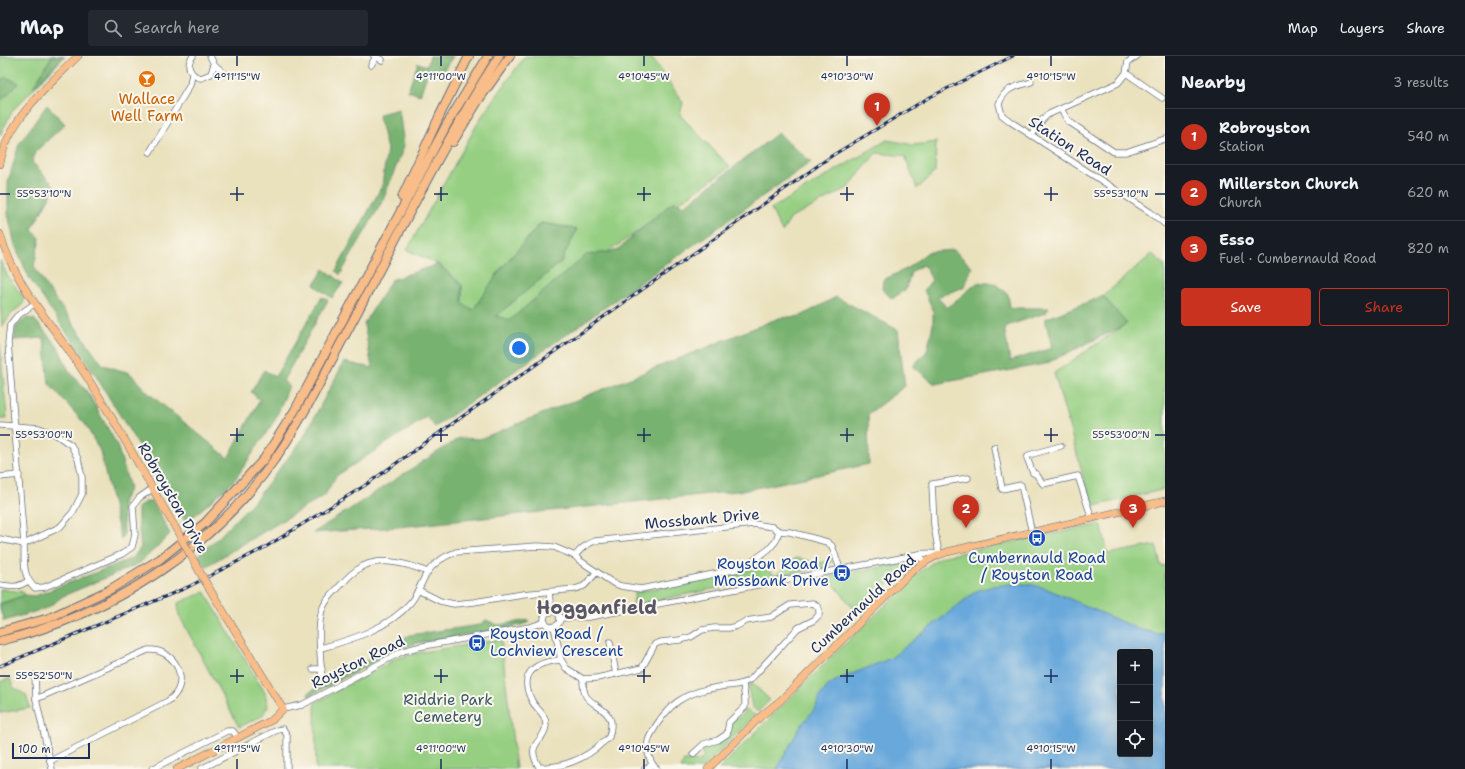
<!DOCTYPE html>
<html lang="en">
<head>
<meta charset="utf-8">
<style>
  body { margin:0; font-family:"Shantell Sans",sans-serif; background:#242831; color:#f1f3f6 }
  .controls { position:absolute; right:12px; bottom:12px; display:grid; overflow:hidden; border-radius:4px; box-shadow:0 4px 16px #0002 }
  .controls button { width:36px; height:36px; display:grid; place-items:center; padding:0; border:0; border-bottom:1px solid #363941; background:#171b24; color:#f1f3f6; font:20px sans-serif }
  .scale { position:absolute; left:12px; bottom:10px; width:78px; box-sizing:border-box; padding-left:4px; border:2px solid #1b2f5e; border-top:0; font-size:11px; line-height:14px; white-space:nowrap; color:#1b2f5e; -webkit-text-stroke:3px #fbf7ec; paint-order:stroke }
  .you { position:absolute; left:519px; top:292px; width:14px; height:14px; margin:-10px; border:3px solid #fff; border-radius:50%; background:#1a73e8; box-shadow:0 0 0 6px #1a73e833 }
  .badge { display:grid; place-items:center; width:26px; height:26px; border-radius:50%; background:#c8321e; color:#fff; font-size:13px; font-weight:700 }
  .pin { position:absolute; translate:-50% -33px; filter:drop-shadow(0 1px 2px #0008) }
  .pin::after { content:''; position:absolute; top:21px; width:14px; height:12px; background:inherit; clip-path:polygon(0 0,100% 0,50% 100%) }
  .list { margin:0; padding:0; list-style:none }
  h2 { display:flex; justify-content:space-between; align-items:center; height:52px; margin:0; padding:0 16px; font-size:17px }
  h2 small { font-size:13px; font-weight:400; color:#9ea1a6 }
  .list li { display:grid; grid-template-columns:26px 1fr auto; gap:12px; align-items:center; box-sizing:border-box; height:56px; padding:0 16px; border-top:1px solid #363941 }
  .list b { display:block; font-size:15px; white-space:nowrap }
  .list p { margin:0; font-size:13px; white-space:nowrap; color:#9ea1a6 }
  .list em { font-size:13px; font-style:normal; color:#9ea1a6 }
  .actions { display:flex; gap:8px; padding:12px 16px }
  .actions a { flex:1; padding:9px 0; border:1px solid #c8321e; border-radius:4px; text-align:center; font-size:14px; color:#c8321e }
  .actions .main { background:#c8321e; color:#fff }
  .icon { flex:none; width:22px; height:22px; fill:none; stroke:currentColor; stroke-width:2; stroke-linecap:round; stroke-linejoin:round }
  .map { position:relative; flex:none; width:1165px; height:713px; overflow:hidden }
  header { display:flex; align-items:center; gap:24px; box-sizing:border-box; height:56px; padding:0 20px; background:#171b24; border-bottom:1px solid #363941 }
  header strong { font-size:19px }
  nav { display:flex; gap:22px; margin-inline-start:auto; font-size:14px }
  .search { width:280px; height:36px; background:#242831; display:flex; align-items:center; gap:10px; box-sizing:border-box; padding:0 14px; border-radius:4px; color:#9ea1a6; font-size:15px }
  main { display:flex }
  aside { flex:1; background:#171b24 }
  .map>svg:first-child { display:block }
  .green { fill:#96cf82; stroke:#587f70; fill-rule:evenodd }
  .forest { fill:#78b270; stroke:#4a7067 }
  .water { fill:#68a8db; stroke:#426c9c; fill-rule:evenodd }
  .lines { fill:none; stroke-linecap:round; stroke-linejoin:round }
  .minor-casing { stroke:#636d7f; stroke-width:7 }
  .major-casing { stroke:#636d7f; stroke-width:8 }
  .highway-casing { stroke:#636d7f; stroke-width:10 }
  .minor { stroke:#fff; stroke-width:5.5 }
  .major { stroke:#f8bd88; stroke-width:7 }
  .highway { stroke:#f8bd88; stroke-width:8 }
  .rail-casing { stroke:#1b2f5e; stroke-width:3 }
  .rail { stroke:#fbf7ec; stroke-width:1.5; stroke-dasharray:4.5; stroke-linecap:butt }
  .major-bridge-casing { stroke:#636d7f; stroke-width:8; stroke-linecap:butt }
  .major-bridge { stroke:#f8bd88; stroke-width:7 }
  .ticks { fill:none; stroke:#1b2f5e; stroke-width:1.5 }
  .labels { text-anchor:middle; stroke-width:4; stroke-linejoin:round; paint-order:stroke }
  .food-label { font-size:15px; fill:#c56008; stroke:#fbf7ec }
  .street-label { font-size:15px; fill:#1b2f5e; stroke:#fbf7ec }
  .transit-label { font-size:15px; fill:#164399; stroke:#fbf7ec }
  .park-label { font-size:15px; fill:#3a5767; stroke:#fbf7ec }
  .district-label { font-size:19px; font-weight:bold; fill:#585768; stroke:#fbf7ec }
  .ticks-label { font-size:10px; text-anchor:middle; fill:#1b2f5e; stroke:#fbf7ec; stroke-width:4; stroke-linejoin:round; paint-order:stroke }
</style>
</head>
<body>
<header>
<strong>Map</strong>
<div class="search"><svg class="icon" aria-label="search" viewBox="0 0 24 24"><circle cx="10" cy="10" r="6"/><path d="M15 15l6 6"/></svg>Search here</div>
<nav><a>Map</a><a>Layers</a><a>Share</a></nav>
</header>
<main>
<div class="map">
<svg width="1165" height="713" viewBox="0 0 1165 713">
  <rect width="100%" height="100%" fill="#fbf7ec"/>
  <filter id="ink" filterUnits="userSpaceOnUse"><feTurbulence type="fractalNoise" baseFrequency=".025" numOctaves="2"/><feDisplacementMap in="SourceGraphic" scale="8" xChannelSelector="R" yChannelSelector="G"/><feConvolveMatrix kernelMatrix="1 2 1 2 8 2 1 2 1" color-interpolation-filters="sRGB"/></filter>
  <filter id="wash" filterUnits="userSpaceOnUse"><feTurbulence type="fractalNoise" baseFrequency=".012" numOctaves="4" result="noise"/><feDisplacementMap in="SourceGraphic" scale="16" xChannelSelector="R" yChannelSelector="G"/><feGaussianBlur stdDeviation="0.9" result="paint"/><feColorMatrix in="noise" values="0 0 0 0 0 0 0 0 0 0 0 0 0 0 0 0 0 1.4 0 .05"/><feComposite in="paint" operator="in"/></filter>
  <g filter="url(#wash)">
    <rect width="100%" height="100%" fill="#eae1bd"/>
    <!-- green -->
    <g class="green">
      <path d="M0,0H65L13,54L0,79Z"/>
      <path d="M525,0H650L683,46L680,59L730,111L510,264L496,260L561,206L577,173L541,167L500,214L473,254L462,247V229L438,208L407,194L480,63Z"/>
      <path d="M887,84L914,89L936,86L935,116L917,133L905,100L876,97L848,132L791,162L782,176L771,153Z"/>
      <path d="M1152,198L1165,209V433L1095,450L1086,430L1054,317L1126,268L1103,240Z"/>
      <path d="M0,204L7,219L23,241V248L10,259L2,271L0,242Z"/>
      <path d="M0,287L7,363H0Z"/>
      <path d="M1101,468L1108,498L1156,489L1161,510L1165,509V713H719L825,607L921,515L940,501ZM1120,596H1150V698H1120Z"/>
      <path d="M796,502L820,507L832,504L829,510L633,549L635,536L745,516L755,509L776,519Z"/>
      <path d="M913,505L857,557L828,521Z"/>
      <path d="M0,533L23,536L25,539L0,548Z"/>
      <path d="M205,536L265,637L268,650L262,660L239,671L179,559L178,547Z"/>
      <path d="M501,583L516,713H316L315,647L397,602L417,597Z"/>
      <path d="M10,622L13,631L26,639L30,652L0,657V626Z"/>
      <path d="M753,628L770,644L758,656L752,651L748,630Z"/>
      <path d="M746,654L755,659L702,713H680L684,705H699L704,702L701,695L703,691L720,686L733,664L740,661Z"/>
    </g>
    <!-- forest -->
    <g class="forest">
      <path d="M52,0H64L33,31Z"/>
      <path d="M430,0H453L443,15L429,13L420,39L408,35L418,7L427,10Z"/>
      <path d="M6,21L19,27L0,46V25Z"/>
      <path d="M47,49L65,68L35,96L32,106L55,131L32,173L40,182L34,210L46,230L103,309L130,317L147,336L228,402L260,344L251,336L264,314L275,321L322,241L328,244L283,325L289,330L275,364L234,425L186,467L91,312L29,222L15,189L8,158V126L19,88Z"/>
      <path d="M399,53L404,90L383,144L340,219L336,215L382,130L387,93L379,62L380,58Z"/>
      <path d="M778,77L811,106L435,371L427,361L336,420L325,439L205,511L198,499L218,482L255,444L302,384L344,306L372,312L364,268L391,224L438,208L462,229V247L473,254L500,214L541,167L577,173L561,206L496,260L510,264L586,199L616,195L674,145L684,150Z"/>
      <path d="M954,194L972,211L964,231L937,241L947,252L977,227H994L1008,238L1010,252H1049L1045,257L1004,271L1010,305L1052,292L1045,263L1103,240L1127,268L1045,308L935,328L913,310L927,295L933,269V254L924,234L932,224L926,212L922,209L911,216L906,233L892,243L882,233L883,224L906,213L928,196Z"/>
      <path d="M324,213L343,227L332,242L314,229Z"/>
      <path d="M836,241L898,274L905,330L868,358L869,408L747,434L399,471L313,477L459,382L480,383L779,262L801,260Z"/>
      <path d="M26,262L34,263L58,291L69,315L88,337L117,389L130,432L122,446L124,477L121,484L100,395L85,368L49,328L44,282L14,284L16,271Z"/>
      <path d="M144,446H153L170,478L140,507L63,540L47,552L4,565L0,554V548L25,539L35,540L133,502L141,491L138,465V452Z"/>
      <path d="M486,564L498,569L529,564L530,566L521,569L418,587L403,591L309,640L307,638L324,626L334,624L409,579L480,569Z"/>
    </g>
    <!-- water -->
    <path class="water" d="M1010,528H1029L1045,532L1138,573L1159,578L1165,577V713H777L800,671L816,651L820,640L827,631L835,625L891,602L976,535L993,530ZM1120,596H1150V698H1120Z"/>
  </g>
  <g filter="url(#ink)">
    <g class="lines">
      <defs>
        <g id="minor">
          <path d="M193,0C185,9 190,20 201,22L211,18L214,8L210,0"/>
          <path d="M374,0L382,4"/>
          <path d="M214,8L224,17"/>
          <path d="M371,9L376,1"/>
          <path d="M1126,17L1162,42"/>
          <path d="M1031,26C1015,31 1005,31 999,48L1002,59L1011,66L1150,156L1165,168"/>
          <path d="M1061,53L1068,65L1114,96H1126L1165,83"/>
          <path d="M1032,79L1042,64L1047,59L1118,27L1126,17L1128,6L1137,0"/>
          <path d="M150,96L190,29L192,18"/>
          <path d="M34,248L17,260L10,269L8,287L24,488C25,506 21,518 35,532L45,531L122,498L132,491L135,479L133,450L139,442L152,433"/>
          <path d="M0,369L39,372L55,378L71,389L78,403L82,421V438L73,456L60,471L24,488L0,483"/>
          <path d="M1061,390L1029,399L1027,402L1033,417L1036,418L1043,428L1078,420L1092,463"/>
          <path d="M994,391L1002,433L1021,429L1032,477"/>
          <path d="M0,421L19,419"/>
          <path d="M575,500C581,492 586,488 595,485L754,468L773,471L779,475L790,476L827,486L832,490L840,513"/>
          <path d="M911,501H919L926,505"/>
          <path d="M0,529C13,531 17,532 28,525"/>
          <path d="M418,534L440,545L454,548L474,546L523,538L575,533L584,530L597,516"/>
          <path d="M549,536L551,556"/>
          <circle cx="552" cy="563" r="8"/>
          <path d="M560,562L589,561L906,501C918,497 927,496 939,498L934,469L932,428L968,422"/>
          <path d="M554,570L561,604L566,612L583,623L597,622L642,612L655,588L661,586L680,584L691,581L702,574L714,572H729L737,570L746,565L771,561L790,549L813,547L816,549L819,553V559L814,564L798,572L751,623C740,630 731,629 719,631C684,636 667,648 650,680C645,689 648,706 657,713"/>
          <path d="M610,586L616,618"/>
          <path d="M321,592C351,584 389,572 410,547C418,538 421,526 427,517C434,506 445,500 456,496L537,490L554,491L575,500L579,504L613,527L621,530L641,533L743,512L769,493L776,485L779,475"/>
          <path d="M561,604C534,606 518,618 532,645C537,654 546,658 546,669C545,687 524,686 539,711C561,713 587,702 602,687C604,686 607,683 609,681C610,678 611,672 611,669C612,654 592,650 586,640C583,635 583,629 583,623"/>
          <path d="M313,613H322"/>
          <path d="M35,619L36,643L52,713"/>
          <path d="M322,623C321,602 317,579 321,558C323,547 331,539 339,531C345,525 350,518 357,514C376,499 407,507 427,516"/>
          <path d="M36,643L148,594C176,592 193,628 168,645L50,705"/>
          <path d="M283,653L302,649L403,595L418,591L530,571L545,566"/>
          <path d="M693,698L704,688L718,684L727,678L729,666L745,651V643L743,628"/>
          <path d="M152,713L227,675H233L238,682"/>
          <path d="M201,713L277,674L283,673L287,679V713"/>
          <path d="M645,713L652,709"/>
        </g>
        <g id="major">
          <path d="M0,108C7,64 48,30 78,0"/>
          <path d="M0,178C15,230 52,268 81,312C115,363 143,418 175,471"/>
          <path d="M177,713L272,664L283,653L206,527"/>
          <path d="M708,713L761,660L781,644L910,517C922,508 933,500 947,496L1165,445"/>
        </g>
        <g id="highway">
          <path d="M453,86L480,42L510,0"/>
          <path d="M402,141L439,61L469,0"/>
          <path d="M0,576L49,562L109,534L160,503L205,467L264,403L295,354L447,68L488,0"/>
          <path d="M0,585C112,558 211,495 277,400C305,359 326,314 350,270C398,180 443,87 499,0"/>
        </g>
      </defs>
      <!-- minor casing -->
      <use href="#minor" class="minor-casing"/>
      <!-- major casing -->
      <use href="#major" class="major-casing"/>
      <!-- highway casing -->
      <use href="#highway" class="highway-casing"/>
      <!-- minor -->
      <use href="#minor" class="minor"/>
      <!-- major -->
      <use href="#major" class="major"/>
      <!-- highway -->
      <use href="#highway" class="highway"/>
      <defs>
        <path id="rail" d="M0,610L188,531L264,492L364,430L833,99L928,42L1013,0"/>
      </defs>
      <!-- rail casing -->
      <use href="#rail" class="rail-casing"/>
      <!-- rail -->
      <use href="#rail" class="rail"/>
      <defs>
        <path id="major-bridge" d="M175,471L206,527"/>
      </defs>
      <!-- major-bridge casing -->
      <use href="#major-bridge" class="major-bridge-casing"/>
      <!-- major-bridge -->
      <use href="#major-bridge" class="major-bridge"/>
    </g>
  </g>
  <!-- ticks -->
  <path class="ticks" d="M237,0V10M441,0V10M644,0V10M847,0V10M1051,0V10M237,131V145M441,131V145M644,131V145M847,131V145M1051,131V145M0,138H10M230,138H244M434,138H448M637,138H651M840,138H854M1044,138H1058M1155,138H1165M237,372V386M441,372V386M644,372V386M847,372V386M1051,372V386M0,379H10M230,379H244M434,379H448M637,379H651M840,379H854M1044,379H1058M1155,379H1165M237,613V627M441,613V627M644,613V627M847,613V627M1051,613V627M0,620H10M230,620H244M434,620H448M637,620H651M840,620H854M1044,620H1058M237,703V713M441,703V713M644,703V713M847,703V713M1051,703V713"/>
  <!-- icons -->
  <defs>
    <symbol id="bar-disc" viewBox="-11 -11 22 22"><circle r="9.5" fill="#e8710a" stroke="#fbf7ec"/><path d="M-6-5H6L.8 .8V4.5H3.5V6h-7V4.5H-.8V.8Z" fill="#fff"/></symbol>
    <symbol id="bus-disc" viewBox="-11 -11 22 22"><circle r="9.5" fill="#1a4fb4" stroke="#fbf7ec"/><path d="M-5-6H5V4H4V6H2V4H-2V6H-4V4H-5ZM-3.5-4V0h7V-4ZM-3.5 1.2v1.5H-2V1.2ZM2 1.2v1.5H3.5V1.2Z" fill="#fff"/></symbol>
  </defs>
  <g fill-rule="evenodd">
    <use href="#bar-disc" x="137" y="13" width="20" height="20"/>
    <use href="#bus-disc" x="1027" y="472" width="20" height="20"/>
    <use href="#bus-disc" x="832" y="507" width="20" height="20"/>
    <use href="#bus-disc" x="467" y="577" width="20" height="20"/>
  </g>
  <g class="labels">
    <!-- food labels -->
    <g class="food-label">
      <text x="147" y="48">Wallace<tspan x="147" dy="17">Well Farm</tspan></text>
    </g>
    <!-- street labels -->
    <g class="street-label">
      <text transform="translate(1070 90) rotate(33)" y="5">Station Road</text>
      <text transform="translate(173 442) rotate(60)" y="5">Robroyston Drive</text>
      <text transform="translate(702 463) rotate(-5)" y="5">Mossbank Drive</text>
      <text transform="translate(863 548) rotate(-43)" y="5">Cumbernauld Road</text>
      <text transform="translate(358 606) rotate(-26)" y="5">Royston Road</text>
    </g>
    <!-- transit labels -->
    <g class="transit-label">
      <text x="1037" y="507">Cumbernauld Road<tspan x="1037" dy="17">/ Royston Road</tspan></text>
      <text x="829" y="513" text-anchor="end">Royston Road /<tspan x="829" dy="17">Mossbank Drive</tspan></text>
      <text x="490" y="583" text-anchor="start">Royston Road /<tspan x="490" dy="17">Lochview Crescent</tspan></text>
    </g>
    <!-- park labels -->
    <g class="park-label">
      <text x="448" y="649">Riddrie Park<tspan x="448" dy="17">Cemetery</tspan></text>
    </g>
    <!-- district labels -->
    <g class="district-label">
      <text x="597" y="558">Hogganfield</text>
    </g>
  </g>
  <g class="ticks-label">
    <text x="237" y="24">4°11'15"W</text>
    <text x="441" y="24">4°11'00"W</text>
    <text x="644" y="24">4°10'45"W</text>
    <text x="847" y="24">4°10'30"W</text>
    <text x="1051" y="24">4°10'15"W</text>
    <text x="44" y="141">55°53'10"N</text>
    <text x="1121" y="141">55°53'10"N</text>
    <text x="44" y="382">55°53'00"N</text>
    <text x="1121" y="382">55°53'00"N</text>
    <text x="44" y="623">55°52'50"N</text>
    <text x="237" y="696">4°11'15"W</text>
    <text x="441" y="696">4°11'00"W</text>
    <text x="644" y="696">4°10'45"W</text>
    <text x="847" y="696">4°10'30"W</text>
    <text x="1051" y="696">4°10'15"W</text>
  </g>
</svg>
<div class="controls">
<button>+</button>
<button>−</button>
<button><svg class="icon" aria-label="locate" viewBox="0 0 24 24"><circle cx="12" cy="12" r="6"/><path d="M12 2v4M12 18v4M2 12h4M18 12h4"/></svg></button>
</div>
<div class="scale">100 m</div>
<div class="you"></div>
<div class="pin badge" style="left:877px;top:70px">1</div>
<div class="pin badge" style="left:966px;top:472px">2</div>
<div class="pin badge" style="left:1133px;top:472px">3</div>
</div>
<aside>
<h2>Nearby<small>3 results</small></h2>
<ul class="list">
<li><span class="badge">1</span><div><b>Robroyston</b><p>Station</p></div><em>540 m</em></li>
<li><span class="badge">2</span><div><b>Millerston Church</b><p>Church</p></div><em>620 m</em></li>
<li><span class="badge">3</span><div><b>Esso</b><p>Fuel · Cumbernauld Road</p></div><em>820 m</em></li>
</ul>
<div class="actions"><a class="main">Save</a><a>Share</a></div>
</aside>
</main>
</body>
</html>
